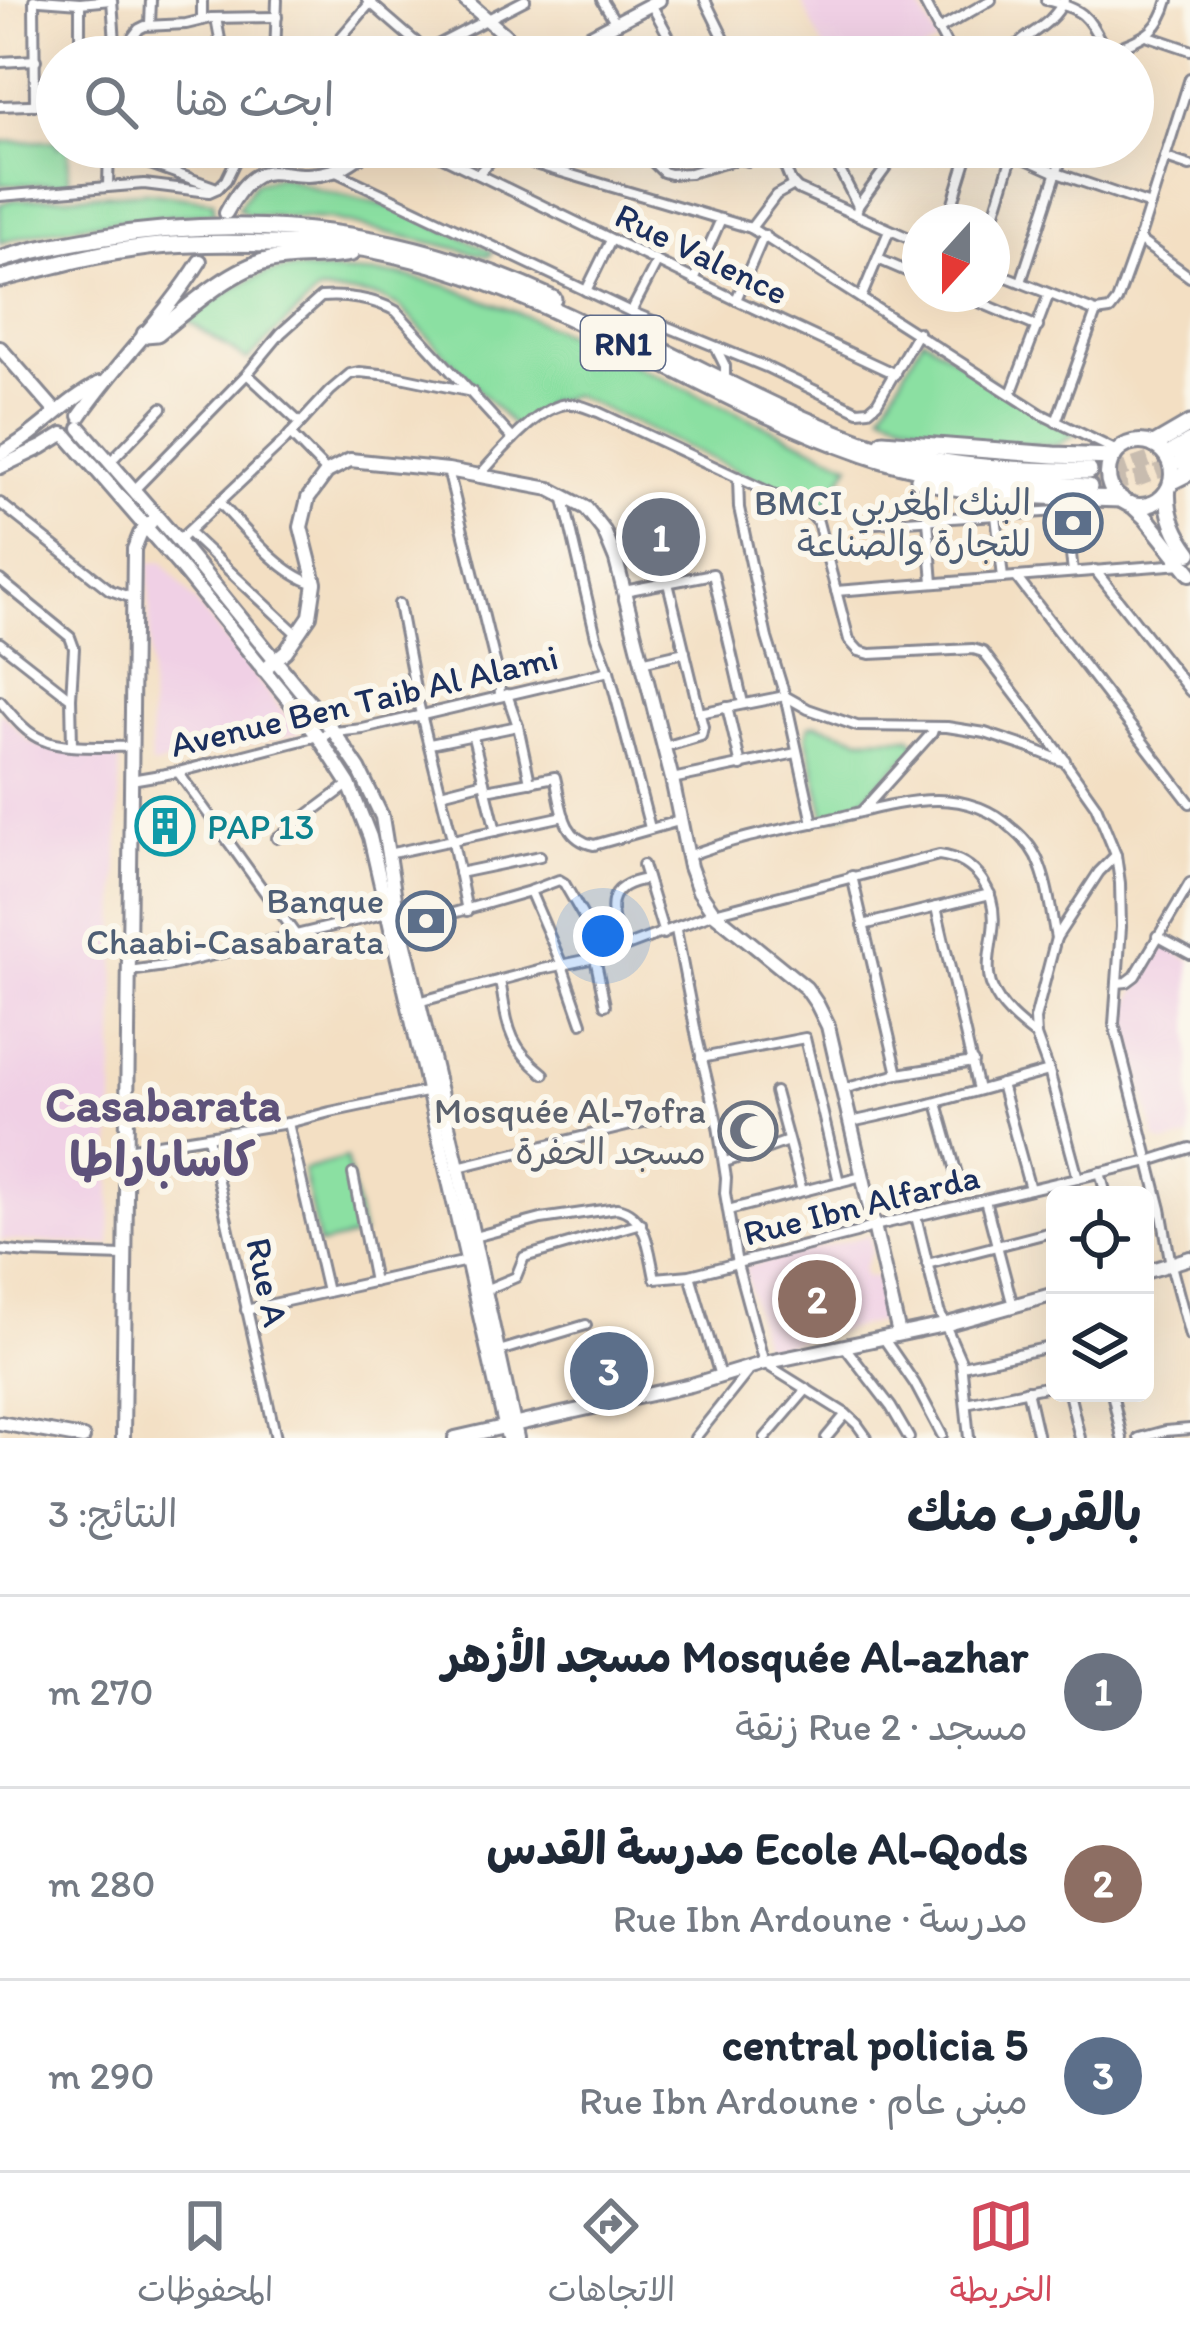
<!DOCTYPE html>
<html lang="ar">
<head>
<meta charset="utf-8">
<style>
  body { margin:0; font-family:Itim,"Playpen Sans Arabic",sans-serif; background:#f6f6f7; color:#1f2937; direction:rtl }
  .controls { position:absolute; right:36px; bottom:36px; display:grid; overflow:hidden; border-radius:18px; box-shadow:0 12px 48px #0002 }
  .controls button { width:108px; height:108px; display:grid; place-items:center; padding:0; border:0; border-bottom:3px solid #e0e1e3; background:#fff; color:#1f2937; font:60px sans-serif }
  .compass { position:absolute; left:902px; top:204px; width:108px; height:108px; border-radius:50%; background:#fff; box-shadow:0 12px 48px #0002; rotate:201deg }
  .you { position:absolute; left:603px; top:936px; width:42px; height:42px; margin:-30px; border:9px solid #fff; border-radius:50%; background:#1a73e8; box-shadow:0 0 0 18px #1a73e833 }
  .badge { display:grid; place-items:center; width:78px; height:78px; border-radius:50%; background:#d1495b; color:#fff; font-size:39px; font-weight:700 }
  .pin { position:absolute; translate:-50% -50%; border:6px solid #fff; box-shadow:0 3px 12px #0006 }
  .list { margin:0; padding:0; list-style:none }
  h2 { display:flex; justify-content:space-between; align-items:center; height:156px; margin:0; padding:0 48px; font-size:51px }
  h2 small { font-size:39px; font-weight:400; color:#747a83 }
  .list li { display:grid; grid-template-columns:78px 1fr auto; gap:36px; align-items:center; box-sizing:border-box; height:192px; padding:0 48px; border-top:3px solid #e0e1e3 }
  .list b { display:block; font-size:45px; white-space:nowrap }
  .list p { margin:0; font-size:39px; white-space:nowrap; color:#747a83 }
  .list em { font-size:39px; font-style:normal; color:#747a83 }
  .icon { flex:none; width:66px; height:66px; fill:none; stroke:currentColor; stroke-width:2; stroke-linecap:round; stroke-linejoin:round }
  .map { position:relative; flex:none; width:1190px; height:1438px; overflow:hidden; direction:ltr }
  .search { position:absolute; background:#fff; box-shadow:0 12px 48px #0002; left:36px; right:36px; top:36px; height:132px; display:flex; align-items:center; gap:30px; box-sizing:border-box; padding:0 42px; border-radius:66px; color:#747a83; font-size:45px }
  .sheet { height:732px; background:#fff }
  nav { display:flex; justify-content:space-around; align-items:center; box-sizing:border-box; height:168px; border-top:3px solid #e0e1e3; background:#fff; font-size:33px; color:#747a83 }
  nav a { display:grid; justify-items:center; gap:6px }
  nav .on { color:#d1495b }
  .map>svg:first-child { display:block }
  .built { fill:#f0d0e5 }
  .green { fill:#8be0a2; stroke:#538880; stroke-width:3 }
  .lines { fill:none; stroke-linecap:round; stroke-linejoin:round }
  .highway-tunnel { stroke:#c8bcaf; stroke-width:15; stroke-dasharray:15 8; stroke-linecap:butt }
  .street-casing { stroke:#878790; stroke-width:14 }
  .secondary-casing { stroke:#878790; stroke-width:18 }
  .primary-casing { stroke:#878790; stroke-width:20 }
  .highway-casing { stroke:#878790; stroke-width:21 }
  .street { stroke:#fff; stroke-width:8 }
  .secondary { stroke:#fff; stroke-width:12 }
  .primary { stroke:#fff; stroke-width:14 }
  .highway { stroke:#fff; stroke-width:15 }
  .labels { text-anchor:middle; stroke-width:12; stroke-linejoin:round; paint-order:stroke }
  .shield { fill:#fbf7ec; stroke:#5e6b89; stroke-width:3 }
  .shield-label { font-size:33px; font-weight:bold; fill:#1b2f5e }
  .street-label { font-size:36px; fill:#1b2f5e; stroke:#fbf7ec }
  .service-label { font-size:36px; fill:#4e5e75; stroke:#fbf7ec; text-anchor:end }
  .culture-label { font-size:36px; fill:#0d838f; stroke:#fbf7ec; text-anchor:start }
  .worship-label { font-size:36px; fill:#5b616d; stroke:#fbf7ec; text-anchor:end }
  .district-label { font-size:48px; font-weight:bold; fill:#5e527a; stroke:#fbf7ec }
</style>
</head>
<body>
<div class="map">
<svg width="1190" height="1438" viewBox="0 0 1190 1438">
  <rect width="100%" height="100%" fill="#fbf7ec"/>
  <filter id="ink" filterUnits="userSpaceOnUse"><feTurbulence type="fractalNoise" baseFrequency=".00833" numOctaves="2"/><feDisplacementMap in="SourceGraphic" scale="24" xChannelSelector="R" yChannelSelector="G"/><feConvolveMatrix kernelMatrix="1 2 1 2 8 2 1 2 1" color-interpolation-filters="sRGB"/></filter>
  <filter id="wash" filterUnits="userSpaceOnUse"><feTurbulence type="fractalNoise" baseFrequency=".004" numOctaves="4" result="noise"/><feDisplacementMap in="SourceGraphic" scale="48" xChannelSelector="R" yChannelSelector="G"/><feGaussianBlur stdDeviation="2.7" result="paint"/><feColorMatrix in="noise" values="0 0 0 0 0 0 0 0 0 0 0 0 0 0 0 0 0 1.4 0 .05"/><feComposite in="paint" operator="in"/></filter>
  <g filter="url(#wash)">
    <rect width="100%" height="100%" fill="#f3dfc3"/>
    <!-- built -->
    <g class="built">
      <path d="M801,0H916L938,42L912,57H828Z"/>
      <path d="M163,562L300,733L151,766L149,563Z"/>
      <path d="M0,711L29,741L55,751L120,752L110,1245L0,1240Z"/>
      <path d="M1162,943L1190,960V1138L1164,1144L1156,1139L1127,1026L1128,1009L1135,992Z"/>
      <path d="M869,1235L872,1250L863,1269L865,1278L876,1276L886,1320L764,1349L744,1267Z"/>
    </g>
    <!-- green -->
    <g class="green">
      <path d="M57,141V147H68L69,183L0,185V142Z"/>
      <path d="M280,176L320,190L401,209L493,252L489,256L329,219L250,215L238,208L255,183Z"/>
      <path d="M147,192L213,201L214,213C142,219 69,221 0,243V204L12,200Z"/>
      <path d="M291,269L399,275L447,286L523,315L850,464L823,510L573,395L548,402L516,429L400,307L381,298L359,294L318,292L247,360L187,320C220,298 250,271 291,269Z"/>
      <path d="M923,338L1075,434L1058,445L974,444L882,412Z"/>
      <path d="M816,724L861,738L910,737L915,742L916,748L853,808L845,814L826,819L806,736L809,726Z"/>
      <path d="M346,1158L363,1235L319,1245L303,1170Z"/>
    </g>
  </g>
  <g filter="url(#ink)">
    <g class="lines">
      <!-- highway-tunnel -->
      <g class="highway-tunnel">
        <path d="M1089,471L1123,469L1174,451"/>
        <path d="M1089,487L1138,479L1182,462"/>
      </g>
      <defs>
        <g id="street">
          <path d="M34,0L35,105"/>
          <path d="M40,0L80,3L111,0"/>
          <path d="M112,0L116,57"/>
          <path d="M367,0L426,51L525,0"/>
          <path d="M602,0L616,23"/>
          <path d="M705,0L733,57"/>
          <path d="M923,0L953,57"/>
          <path d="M1046,0C1087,10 1087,16 1107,53"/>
          <path d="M80,3V57"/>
          <path d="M651,4L680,57"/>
          <path d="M216,18L222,50L220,57"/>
          <path d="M202,20V0"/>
          <path d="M150,24L151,0"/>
          <path d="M938,30L991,0"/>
          <path d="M1149,36L1190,50"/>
          <path d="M118,57L139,29L145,26L186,24L211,18L277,17"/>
          <path d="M275,57L277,0"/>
          <path d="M324,57L372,1"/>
          <path d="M403,57L415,41"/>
          <path d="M664,57L677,51"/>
          <path d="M1010,57C1017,35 1050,31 1064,0"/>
          <path d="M1100,57C1133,37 1156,43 1168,0"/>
          <path d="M0,62L36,60"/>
          <path d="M0,106L57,104"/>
          <path d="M346,147L353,159"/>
          <path d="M422,147L736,300L895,374"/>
          <path d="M638,147L663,172L670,174L690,173L738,159L748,161L760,155"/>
          <path d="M731,147L738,159"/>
          <path d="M777,147L791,182L798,189L920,243"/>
          <path d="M828,147L858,206"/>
          <path d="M1008,147L1013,153L1057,173L1150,205"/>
          <path d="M108,153L133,158L217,188"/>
          <path d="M1166,158L1190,166"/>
          <path d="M336,172L631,312L766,367L858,411L869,410L877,403L918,332"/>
          <path d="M478,174L495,156L511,157L751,228L1041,414L1117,451"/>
          <path d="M108,186L109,147"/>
          <path d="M218,188L226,180L242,147"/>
          <path d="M0,196L144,184L209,192L218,188"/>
          <path d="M856,215L858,206L888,165L882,147"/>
          <path d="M947,222L966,160"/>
          <path d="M992,222L1013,153"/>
          <path d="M751,228L776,195L794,185"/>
          <path d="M1139,240L1190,277"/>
          <path d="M878,259L920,277"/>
          <path d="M992,271L1096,312"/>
          <path d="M694,280L721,219"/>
          <path d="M1021,282L1065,147"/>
          <path d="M586,291L611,240"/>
          <path d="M960,294L1038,327"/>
          <path d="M861,298L889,231"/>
          <path d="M736,300L764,235"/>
          <path d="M631,312L657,262"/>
          <path d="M1096,312L1110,310L1117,301L1139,240L1190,78"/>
          <path d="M717,350L725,366V380"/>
          <path d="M247,374L300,423"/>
          <path d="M1011,394L1049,294"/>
          <path d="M1056,422L1096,312"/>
          <path d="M290,434L327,472"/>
          <path d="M110,462L162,408"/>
          <path d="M448,470L499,678L500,695"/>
          <path d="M478,477C497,456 540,403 570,404C580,404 589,409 598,412L807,510L818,522L849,640L859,651L870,654L973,649L983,652L1065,760"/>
          <path d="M738,477L739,508L767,638L785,696L813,823"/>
          <path d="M134,490L247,374L281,333L321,297C345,295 375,299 396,311L513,439"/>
          <path d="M563,495L596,637L609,671L650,828"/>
          <path d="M219,502C244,528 279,573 313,583"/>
          <path d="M0,503L110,590L132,598"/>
          <path d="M996,515L1003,578"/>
          <path d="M928,520L933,583"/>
          <path d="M876,523L1058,511L1067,520L1073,572"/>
          <path d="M188,532L297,634"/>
          <path d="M178,541L284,441L330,391L350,374L359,372L391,375L472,392"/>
          <path d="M1095,570L1190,691"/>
          <path d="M1016,577L1190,803"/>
          <path d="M0,580L70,637L74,648L71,698L72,745"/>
          <path d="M624,591L713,574L743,703"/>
          <path d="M836,591L1182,564"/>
          <path d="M399,604L416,694L453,842L467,911"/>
          <path d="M0,643L69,697"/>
          <path d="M641,662L685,652"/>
          <path d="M507,694L518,726L530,782"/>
          <path d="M785,696L808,709L857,726L947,727L985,733L1030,748L1065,762L1096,806L1116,855L1120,883L1121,927L1114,1024L1161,1209L1171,1265L1190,1336"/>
          <path d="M0,701C12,715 25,733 43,740C64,750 106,746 130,747"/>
          <path d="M727,707L741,766"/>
          <path d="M699,713L785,696"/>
          <path d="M473,737L496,831"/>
          <path d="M430,744L518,726"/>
          <path d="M664,747L701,736L703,727L668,583"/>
          <path d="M178,772L295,934"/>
          <path d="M672,779L796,753"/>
          <path d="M131,780L178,772L334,732L363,729L609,671"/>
          <path d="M486,790L555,777C562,805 561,839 594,845L679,821"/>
          <path d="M441,793L484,782"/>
          <path d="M862,811L932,733L934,727"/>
          <path d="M277,838L348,785"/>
          <path d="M388,854L564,816"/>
          <path d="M688,856C736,837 789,828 840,817C899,803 963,782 1013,829C1025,839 1035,851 1040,866C1049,888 1051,914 1056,938"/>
          <path d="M643,865L664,934"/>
          <path d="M459,873L540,856"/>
          <path d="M852,876L898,1074"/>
          <path d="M530,891L562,965L582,1023"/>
          <path d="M936,907L978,1090"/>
          <path d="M863,925L990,894"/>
          <path d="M401,928L530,891L559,880L564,883L605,954"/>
          <path d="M676,930L697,1038L718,1126L726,1178L725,1193L737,1264L764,1363L846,1414L857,1424L867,1438"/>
          <path d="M1157,936L1190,954"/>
          <path d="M621,949C611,912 600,886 647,879"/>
          <path d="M595,958L605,1005"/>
          <path d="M129,971L172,965L391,912"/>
          <path d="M500,980C508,1025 506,1044 544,1074"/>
          <path d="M1117,983L1127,982L1135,976L1190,883"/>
          <path d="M418,1002L542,969L595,958L714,913L939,855C978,860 998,893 993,931C991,948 985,970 992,987C1000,1008 1019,1023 1036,1036"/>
          <path d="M701,1058L805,1038L839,1182"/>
          <path d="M1001,1084L1030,1189"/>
          <path d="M843,1089L898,1074L973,1062"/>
          <path d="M775,1092L802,1191"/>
          <path d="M937,1103L957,1174"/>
          <path d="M851,1122L915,1108L1049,1071"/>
          <path d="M288,1123L327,1292"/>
          <path d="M208,1137L276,1438"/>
          <path d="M127,1149L288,1123L330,1112L430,1091"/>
          <path d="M760,1151L788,1141"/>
          <path d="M725,1162L752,1153"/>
          <path d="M458,1167L713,1105"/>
          <path d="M1100,1172L1106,1195"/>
          <path d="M353,1174L374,1282"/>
          <path d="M1078,1178L1049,1071L1036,1036L1035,1019L1056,938L1099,872L1116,855"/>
          <path d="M985,1200L1013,1306"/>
          <path d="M728,1210L862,1176"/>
          <path d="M916,1216L939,1311L961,1361L969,1438"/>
          <path d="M474,1237L541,1219L617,1208C648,1215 649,1252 655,1278L690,1275L856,1233L874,1226L1149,1161L1190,1148"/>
          <path d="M0,1250L27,1253L124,1256"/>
          <path d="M927,1264L1055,1231"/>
          <path d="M690,1275L720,1376"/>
          <path d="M485,1290L516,1277L524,1257L641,1223"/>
          <path d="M246,1310L467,1261"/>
          <path d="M884,1339L915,1384L942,1435"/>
          <path d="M845,1347L891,1407L909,1438"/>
          <path d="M499,1351L586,1325"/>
          <path d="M962,1366L1055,1346"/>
          <path d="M1027,1390L1038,1438"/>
          <path d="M1069,1393L1080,1438"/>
          <path d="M1112,1393L1122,1438"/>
          <path d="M966,1403L1055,1385"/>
          <path d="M695,1438L750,1369"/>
          <path d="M765,1438L807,1389"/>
          <path d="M826,1438L846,1414"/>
          <path d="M1139,1438L1165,1431L1190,1429"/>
        </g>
        <g id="secondary">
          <path d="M465,0L513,42L538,57"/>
          <path d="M551,57L659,0"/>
          <path d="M226,213C263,144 278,187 333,171C347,167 361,154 374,147"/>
          <path d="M0,348L56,412"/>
          <path d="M80,416C117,362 165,317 200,261"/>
          <path d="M80,428L178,541L334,732L359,769L382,817L397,911L458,1167L517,1438"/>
          <path d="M66,435L177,563L318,736L349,784L370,837L508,1438"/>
          <path d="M0,454C38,434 63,402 100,383"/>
          <path d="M0,467L42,447L63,434"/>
          <path d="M263,670L286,651L310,616L315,583L301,527L308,498L327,472L350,460L448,470L550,489L586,508L604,531L616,560L672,779L690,867L699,891L714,913L806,988L817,1004L828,1026L899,1334"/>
          <path d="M1145,1272L1190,1258"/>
          <path d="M0,1423L83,1438"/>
          <path d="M123,1438L134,549L140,534L151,522"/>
          <path d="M455,1438L691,1385L764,1363L944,1325L1055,1294"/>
        </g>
        <g id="primary">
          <circle cx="1140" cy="474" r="32"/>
          <path d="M1168,492C1167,515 1176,535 1190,553"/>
          <path d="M1131,504L1146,518L1190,573"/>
        </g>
        <g id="highway">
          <path d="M0,260C32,249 65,244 98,238C258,212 406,231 553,299"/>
          <path d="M0,279C44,268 88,255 133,249C181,242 230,243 278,244C312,244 345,244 378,251C553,285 698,397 864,454C936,479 1013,483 1089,487"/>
          <path d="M145,334L157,333C187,309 230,270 267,261C294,254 323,259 351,253"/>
          <path d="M650,345C719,378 788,416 860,442C933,467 1013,471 1089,471"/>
          <path d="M883,442L1054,455L1113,457"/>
          <path d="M1154,445L1190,424"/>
          <path d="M1174,451L1190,442"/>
          <path d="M1182,462L1190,457"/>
          <path d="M919,479C983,497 1054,496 1121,499"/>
          <path d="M1172,481L1190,472"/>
        </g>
      </defs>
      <!-- street casing -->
      <use href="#street" class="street-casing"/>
      <!-- secondary casing -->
      <use href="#secondary" class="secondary-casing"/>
      <!-- primary casing -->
      <use href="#primary" class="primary-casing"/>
      <!-- highway casing -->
      <use href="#highway" class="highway-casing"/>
      <!-- street -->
      <use href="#street" class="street"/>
      <!-- secondary -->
      <use href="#secondary" class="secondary"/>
      <!-- primary -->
      <use href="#primary" class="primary"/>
      <!-- highway -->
      <use href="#highway" class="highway"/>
    </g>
  </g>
  <!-- icons -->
  <defs>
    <symbol id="bank-ring" viewBox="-11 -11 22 22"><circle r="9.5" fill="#fbf7ec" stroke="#5c6f8a" stroke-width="1.5"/><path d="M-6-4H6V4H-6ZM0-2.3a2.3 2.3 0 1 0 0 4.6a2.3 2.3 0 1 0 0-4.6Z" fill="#5c6f8a"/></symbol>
    <symbol id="building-ring" viewBox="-11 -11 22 22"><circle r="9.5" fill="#fbf7ec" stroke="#0f9aa8" stroke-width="1.5"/><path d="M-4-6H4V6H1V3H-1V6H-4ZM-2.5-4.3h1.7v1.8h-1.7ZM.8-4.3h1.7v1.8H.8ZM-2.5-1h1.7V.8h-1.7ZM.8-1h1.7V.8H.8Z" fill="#0f9aa8"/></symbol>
    <symbol id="mosque-ring" viewBox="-11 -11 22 22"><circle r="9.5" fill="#fbf7ec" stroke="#6b7280" stroke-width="1.5"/><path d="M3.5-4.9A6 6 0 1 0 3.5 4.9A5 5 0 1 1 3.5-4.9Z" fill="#6b7280"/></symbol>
  </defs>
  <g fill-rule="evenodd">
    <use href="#bank-ring" x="1040" y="490" width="66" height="66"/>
    <use href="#building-ring" x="132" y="793" width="66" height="66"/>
    <use href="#bank-ring" x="393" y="888" width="66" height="66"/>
    <use href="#mosque-ring" x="715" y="1098" width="66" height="66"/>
  </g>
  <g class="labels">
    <!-- shield labels -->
    <rect class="shield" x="581" y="316" width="84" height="54" rx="9"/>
    <g class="shield-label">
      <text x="623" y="355">RN1</text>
    </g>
    <!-- street labels -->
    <g class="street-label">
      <text transform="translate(702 253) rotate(26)" y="13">Rue Valence</text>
      <text transform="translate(364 700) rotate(-13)" y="13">Avenue Ben Taib Al Alami</text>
      <text transform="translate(861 1204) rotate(-14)" y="13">Rue Ibn Alfarda</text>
      <text transform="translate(268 1282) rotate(78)" y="13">Rue A</text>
    </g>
    <!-- service labels -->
    <g class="service-label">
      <text x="1031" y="515">BMCI البنك المغربي<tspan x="1031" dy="41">للتجارة والصناعة</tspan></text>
      <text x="384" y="913">Banque<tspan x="384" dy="41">Chaabi-Casabarata</tspan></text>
    </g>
    <!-- culture labels -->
    <g class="culture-label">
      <text x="207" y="839">PAP 13</text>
    </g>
    <!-- worship labels -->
    <g class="worship-label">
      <text x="706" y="1123">Mosquée Al-7ofra<tspan x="706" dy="41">مسجد الحفرة</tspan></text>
    </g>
    <!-- district labels -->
    <g class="district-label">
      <text x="163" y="1121">Casabarata<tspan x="163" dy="55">كاساباراطا</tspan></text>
    </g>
  </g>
</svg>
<div class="controls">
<button><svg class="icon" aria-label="locate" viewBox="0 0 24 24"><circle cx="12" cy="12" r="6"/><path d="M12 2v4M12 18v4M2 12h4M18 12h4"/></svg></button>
<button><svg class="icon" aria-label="layers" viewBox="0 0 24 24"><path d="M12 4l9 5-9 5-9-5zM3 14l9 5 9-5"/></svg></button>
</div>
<svg class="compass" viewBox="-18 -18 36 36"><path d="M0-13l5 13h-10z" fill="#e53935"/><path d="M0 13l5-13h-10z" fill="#747a83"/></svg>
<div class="you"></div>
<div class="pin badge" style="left:661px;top:537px;background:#6b7280">1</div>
<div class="pin badge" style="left:817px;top:1299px;background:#8d6e63">2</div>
<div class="pin badge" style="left:609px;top:1371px;background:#5c6f8a">3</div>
<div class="search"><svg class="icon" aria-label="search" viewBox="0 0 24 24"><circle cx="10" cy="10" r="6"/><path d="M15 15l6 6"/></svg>ابحث هنا</div>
</div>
<section class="sheet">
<h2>بالقرب منك<small>النتائج: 3</small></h2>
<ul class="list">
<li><span class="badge" style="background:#6b7280">1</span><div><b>Mosquée Al-azhar مسجد الأزهر</b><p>مسجد · Rue 2 زنقة</p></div><em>270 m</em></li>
<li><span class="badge" style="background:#8d6e63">2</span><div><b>Ecole Al-Qods مدرسة القدس</b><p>مدرسة · Rue Ibn Ardoune</p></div><em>280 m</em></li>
<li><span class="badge" style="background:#5c6f8a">3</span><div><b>central policia 5</b><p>مبنى عام · Rue Ibn Ardoune</p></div><em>290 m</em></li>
</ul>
</section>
<nav>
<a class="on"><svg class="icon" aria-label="map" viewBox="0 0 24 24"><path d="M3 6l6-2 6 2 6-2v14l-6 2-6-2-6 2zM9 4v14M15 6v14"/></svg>الخريطة</a>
<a><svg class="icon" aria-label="directions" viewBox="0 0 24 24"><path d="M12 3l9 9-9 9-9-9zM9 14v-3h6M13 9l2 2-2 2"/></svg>الاتجاهات</a>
<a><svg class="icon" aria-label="saved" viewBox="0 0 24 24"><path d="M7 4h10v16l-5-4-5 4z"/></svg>المحفوظات</a>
</nav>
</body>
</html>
